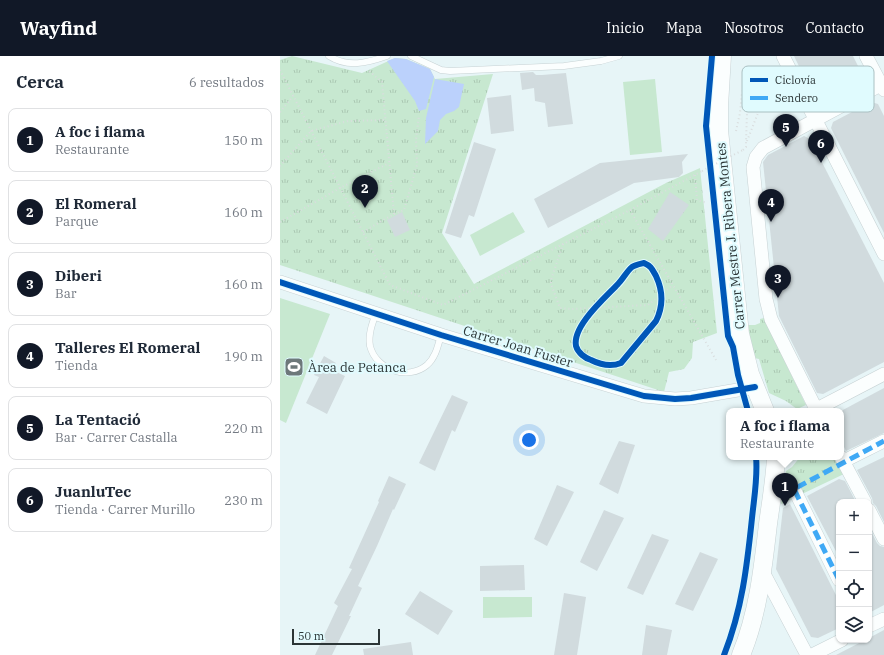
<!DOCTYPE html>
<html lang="es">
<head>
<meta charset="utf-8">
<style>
  body { margin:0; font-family:"IBM Plex Serif",serif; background:#f2f2f3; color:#1f2937 }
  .controls { position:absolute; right:12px; bottom:12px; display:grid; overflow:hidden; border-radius:8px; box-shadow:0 1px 3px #0004 }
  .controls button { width:36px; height:36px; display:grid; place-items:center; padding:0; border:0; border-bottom:1px solid #e0e1e3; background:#fff; color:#1f2937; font:20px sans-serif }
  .scale { position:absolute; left:12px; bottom:10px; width:88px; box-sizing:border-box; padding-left:4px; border:2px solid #2b3536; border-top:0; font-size:11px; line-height:14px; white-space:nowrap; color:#2b3536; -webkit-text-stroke:3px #e0fbfe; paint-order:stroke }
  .you { position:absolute; left:249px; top:384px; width:14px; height:14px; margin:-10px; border:3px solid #fff; border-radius:50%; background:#1a73e8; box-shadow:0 0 0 6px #1a73e833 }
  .badge { display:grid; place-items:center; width:26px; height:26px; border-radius:50%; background:#111827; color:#fff; font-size:13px; font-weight:700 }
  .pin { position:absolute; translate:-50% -33px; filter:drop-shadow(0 1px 2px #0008) }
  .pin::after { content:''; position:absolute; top:21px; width:14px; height:12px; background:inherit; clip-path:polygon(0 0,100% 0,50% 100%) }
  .popup { position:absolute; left:446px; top:352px; width:118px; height:52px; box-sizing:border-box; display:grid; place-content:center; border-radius:8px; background:#fff; filter:drop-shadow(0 1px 3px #0005); font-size:13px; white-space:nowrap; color:#747a83 }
  .popup b { font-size:15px; color:#1f2937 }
  .popup::after { content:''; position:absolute; left:50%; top:100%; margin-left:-8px; border:8px solid transparent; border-top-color:#fff }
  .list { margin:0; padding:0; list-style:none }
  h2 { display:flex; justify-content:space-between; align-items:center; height:52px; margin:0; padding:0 16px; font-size:17px }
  h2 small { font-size:13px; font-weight:400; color:#747a83 }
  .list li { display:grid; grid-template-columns:26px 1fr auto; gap:12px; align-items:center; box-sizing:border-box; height:64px; margin:0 8px 8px; padding:0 8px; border:1px solid #e0e1e3; border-radius:8px }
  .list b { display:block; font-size:15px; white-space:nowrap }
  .list p { margin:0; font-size:13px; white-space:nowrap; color:#747a83 }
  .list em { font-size:13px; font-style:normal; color:#747a83 }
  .icon { flex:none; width:22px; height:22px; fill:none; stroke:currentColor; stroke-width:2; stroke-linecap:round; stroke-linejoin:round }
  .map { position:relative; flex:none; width:604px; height:599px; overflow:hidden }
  header { display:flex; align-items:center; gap:24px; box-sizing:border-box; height:56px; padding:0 20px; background:#111827; color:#fff }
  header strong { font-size:19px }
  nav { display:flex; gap:22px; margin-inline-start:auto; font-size:14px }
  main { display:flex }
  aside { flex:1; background:#fff }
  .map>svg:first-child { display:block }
  .grass { fill:#c7e8d0 }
  .park { fill:url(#park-tufts) }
  .water { fill:#bbd1fc }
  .building { fill:#d1dbde }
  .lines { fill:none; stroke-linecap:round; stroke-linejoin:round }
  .lane-casing { stroke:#c7d2d4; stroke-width:7 }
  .street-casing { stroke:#c7d2d4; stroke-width:14 }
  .secondary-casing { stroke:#c7d2d4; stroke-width:19 }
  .path { stroke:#d9ddde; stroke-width:2; stroke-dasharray:1 3; stroke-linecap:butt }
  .lane { stroke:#fbfefe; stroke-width:6 }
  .street { stroke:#fbfefe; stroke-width:13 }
  .secondary { stroke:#fbfefe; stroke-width:18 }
  .path-bridge { stroke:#d9ddde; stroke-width:2; stroke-dasharray:1 3; stroke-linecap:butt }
  .quiet { stroke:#3fa9f5; stroke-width:5; stroke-dasharray:10 5; stroke-linecap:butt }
  .cycleway-casing { stroke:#e0fbfe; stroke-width:8 }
  .cycleway { stroke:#0057b8; stroke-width:6 }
  .labels { text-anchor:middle; stroke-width:4; stroke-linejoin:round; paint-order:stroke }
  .street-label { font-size:13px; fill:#2b3536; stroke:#e0fbfe }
  .poi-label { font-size:13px; fill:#2b3536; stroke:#e0fbfe; text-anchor:start }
  .key { fill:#e0fbfe; stroke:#aac0c2; stroke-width:1 }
  .key-label { font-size:11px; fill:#2b3536 }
</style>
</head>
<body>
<header>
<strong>Wayfind</strong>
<nav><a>Inicio</a><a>Mapa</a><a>Nosotros</a><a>Contacto</a></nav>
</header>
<main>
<aside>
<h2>Cerca<small>6 resultados</small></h2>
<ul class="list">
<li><span class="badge">1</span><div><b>A foc i flama</b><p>Restaurante</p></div><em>150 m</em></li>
<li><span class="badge">2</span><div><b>El Romeral</b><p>Parque</p></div><em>160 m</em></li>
<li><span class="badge">3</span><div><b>Diberi</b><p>Bar</p></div><em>160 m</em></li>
<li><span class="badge">4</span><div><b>Talleres El Romeral</b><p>Tienda</p></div><em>190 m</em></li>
<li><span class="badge">5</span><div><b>La Tentació</b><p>Bar · Carrer Castalla</p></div><em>220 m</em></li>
<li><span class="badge">6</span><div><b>JuanluTec</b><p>Tienda · Carrer Murillo</p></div><em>230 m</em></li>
</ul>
</aside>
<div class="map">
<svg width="604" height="599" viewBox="0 0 604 599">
  <defs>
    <pattern id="park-tufts" width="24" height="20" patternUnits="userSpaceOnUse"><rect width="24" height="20" fill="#c7e8d0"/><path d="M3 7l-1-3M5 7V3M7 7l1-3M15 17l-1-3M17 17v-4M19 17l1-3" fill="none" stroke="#abc8b3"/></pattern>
  </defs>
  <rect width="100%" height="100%" fill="#e7f5f7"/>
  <!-- grass -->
  <g class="grass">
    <path d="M375,23L382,96L350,99L343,26Z"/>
    <path d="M233,156L245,176L200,200L190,179Z"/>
    <path d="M0,242L50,258L6,367L0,364Z"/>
    <path d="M203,541H252V561L203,562Z"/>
  </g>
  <!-- park -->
  <g class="park">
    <path d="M12,0L82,17L115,2L126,3L150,13L155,23L213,18L162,177L194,228L386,127L420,112L437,277L413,286L412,302L404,313L389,316L384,336L0,209V4Z"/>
    <path d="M484,262L526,349L517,353L506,345L489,337L479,303L474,302L466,269H475L480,267V263Z"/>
    <path d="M520,401H555L564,418L501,448L506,415L512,411Z"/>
  </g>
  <!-- water -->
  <g class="water">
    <path d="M115,2L126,3L150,13L154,21L146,53L139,55L135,45L107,5Z"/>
    <path d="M155,23L184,28L179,51L174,55L166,58L160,64L158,75L145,88L146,62Z"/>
  </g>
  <!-- building -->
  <g class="building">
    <path d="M514,0H573L583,20L581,27L543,47L536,45Z"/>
    <path d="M253,16L256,19H262L286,17L293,68L268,71L265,47L255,45L254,32L242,34L240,17Z"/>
    <path d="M231,39L234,75L211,78L207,42Z"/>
    <path d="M591,46L598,48L604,60V177L551,72L553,66Z"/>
    <path d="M524,80L530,83L604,227V306L543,338L537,337L499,260L483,106L488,99Z"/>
    <path d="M194,86L216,93L194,161L189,159L181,182L165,177Z"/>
    <path d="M408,98L402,106L403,117L399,121L354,127L268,172L254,143L320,107Z"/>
    <path d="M390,136L409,149L383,185L368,173Z"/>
    <path d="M122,156L130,174L115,181L107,164Z"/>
    <path d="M44,300L56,307L52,314L65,320L47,358L26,347L39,321L34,319Z"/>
    <path d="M604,332V377L566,395L561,385V355Z"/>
    <path d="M172,339L188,346L175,376L172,374L155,415L139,407Z"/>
    <path d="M339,385L355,389L338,438L319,428Z"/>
    <path d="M604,401V466L596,450L593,447L592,442L577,414Z"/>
    <path d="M109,420L126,428L114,454L113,453L97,490L78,530L82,532L69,560H71L52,599H35L58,550L54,547L72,513L69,512L99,446L98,445Z"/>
    <path d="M559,423L565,425L576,446H559V501L527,440Z"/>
    <path d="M277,429L294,436L267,490L254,483Z"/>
    <path d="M510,448L559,545V572L538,582L531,581L496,513L503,452Z"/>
    <path d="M324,454L344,462L317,515L300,506Z"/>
    <path d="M589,471L597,487L600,490L604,491V549L589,557Z"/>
    <path d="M372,478L389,484L363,539L347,532Z"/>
    <path d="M420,496L438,503L413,555L395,548Z"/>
    <path d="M244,509L245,534L200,535V510Z"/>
    <path d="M140,535L173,555L158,579L125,558Z"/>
    <path d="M284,537L306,541L297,599H274Z"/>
    <path d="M366,569L392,574L387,599H362Z"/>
    <path d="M604,574V599H556L585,584H589V582Z"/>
    <path d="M131,586L133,599H84L83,593Z"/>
  </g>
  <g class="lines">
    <defs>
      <g id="lane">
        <path d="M49,0C68,12 87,7 107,0"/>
        <path d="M131,0L161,14L170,15L284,10L321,5L339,0"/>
        <path d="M96,257C92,268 88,279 90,290C96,314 128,325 147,309C156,301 158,289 161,279"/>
      </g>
      <g id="street">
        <path d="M503,0L604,198"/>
        <path d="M586,0L604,34"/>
        <path d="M0,226L161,279L364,340L395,343L411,342L475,331"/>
        <path d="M533,355L604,318"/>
        <path d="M537,355L491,263L486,243L473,111L476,101L483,92L604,27"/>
        <path d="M561,401L585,446"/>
        <path d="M564,405L604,385"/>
        <path d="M514,433L559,524"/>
        <path d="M589,454L604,483"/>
        <path d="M482,514L527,599"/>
        <path d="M589,570L604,563"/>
        <path d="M532,599L562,584"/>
      </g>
      <g id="secondary">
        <path d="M442,0L439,50V74L460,278L470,318L485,355"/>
        <path d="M461,599C478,558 483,512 488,468C491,446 495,423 496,401"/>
      </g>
    </defs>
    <!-- lane casing -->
    <use href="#lane" class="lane-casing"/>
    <!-- street casing -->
    <use href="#street" class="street-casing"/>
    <!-- secondary casing -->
    <use href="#secondary" class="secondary-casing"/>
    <!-- path -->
    <g class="path">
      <path d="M0,14L110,229L163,249L350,154L436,304"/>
      <path d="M0,56L13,40"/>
      <path d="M456,75L460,57L462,36L467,29"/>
      <path d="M467,85L480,52"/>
      <path d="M463,94L466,91V86L468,28"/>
      <path d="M0,110L31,75L68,65L105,64"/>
      <path d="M415,119L417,144L427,147"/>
      <path d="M350,154L422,115"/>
      <path d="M114,158L124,154L137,109L136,84L139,59"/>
      <path d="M0,166L60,132L109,107"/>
      <path d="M83,176L114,158L102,26L89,15"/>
      <path d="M283,188L271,224V228L280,252L291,253L368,249L393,229"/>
    </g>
    <!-- lane -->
    <use href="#lane" class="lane"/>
    <!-- street -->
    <use href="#street" class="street"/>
    <!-- secondary -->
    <use href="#secondary" class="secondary"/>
    <!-- path-bridge -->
    <path class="path-bridge" d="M422,115L463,94"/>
    <!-- quiet -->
    <path class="quiet" d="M559,524L514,433L604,385"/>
    <defs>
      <g id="cycleway">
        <path d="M432,0L426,70L448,280L453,291L458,319L468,355"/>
        <path d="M364,207C371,210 372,213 376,220C383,235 384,249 376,265L341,307C331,311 321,309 311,304C305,302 298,297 296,290C292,270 326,241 338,228C343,223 347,215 352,211C355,209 360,208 364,207Z"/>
        <path d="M0,226L161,279L364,340L395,343L411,342L475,331"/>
        <path d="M444,599C462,554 467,510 472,462C474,442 478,421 476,401"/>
      </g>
    </defs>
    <!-- cycleway casing -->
    <use href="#cycleway" class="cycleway-casing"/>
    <!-- cycleway -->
    <use href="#cycleway" class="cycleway"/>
  </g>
  <!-- icons -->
  <defs>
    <symbol id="stadium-square" viewBox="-11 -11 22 22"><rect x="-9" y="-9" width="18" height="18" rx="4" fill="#6d787a" stroke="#e0fbfe"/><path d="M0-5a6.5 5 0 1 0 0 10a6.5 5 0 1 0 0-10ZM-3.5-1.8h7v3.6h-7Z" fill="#fff"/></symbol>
  </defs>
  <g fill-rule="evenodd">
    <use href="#stadium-square" x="3" y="300" width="22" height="22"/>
  </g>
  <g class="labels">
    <!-- street labels -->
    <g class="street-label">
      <text transform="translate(450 180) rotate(-96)" y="5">Carrer Mestre J. Ribera Montes</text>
      <text transform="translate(238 290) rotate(17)" y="5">Carrer Joan Fuster</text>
    </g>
    <!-- poi labels -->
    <g class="poi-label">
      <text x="28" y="316">Àrea de Petanca</text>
    </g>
  </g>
  <!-- legend -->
  <rect x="462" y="10" width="132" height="46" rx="6" class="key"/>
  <rect x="470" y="22" width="18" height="4" fill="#0057b8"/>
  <rect x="470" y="40" width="18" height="4" fill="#3fa9f5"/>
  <g class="key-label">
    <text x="495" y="28">Ciclovía</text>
    <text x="495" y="46">Sendero</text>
  </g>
</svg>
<div class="controls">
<button>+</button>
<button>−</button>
<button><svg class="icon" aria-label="locate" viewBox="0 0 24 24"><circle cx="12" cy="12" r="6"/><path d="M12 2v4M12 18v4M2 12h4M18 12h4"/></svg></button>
<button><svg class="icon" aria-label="layers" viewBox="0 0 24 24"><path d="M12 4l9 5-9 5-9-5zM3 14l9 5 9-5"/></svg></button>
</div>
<div class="scale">50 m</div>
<div class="you"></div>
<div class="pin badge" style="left:505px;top:450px">1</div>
<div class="popup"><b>A foc i flama</b>Restaurante</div>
<div class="pin badge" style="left:85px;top:152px">2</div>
<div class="pin badge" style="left:498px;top:242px">3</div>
<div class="pin badge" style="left:491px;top:166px">4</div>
<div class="pin badge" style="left:506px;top:91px">5</div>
<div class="pin badge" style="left:541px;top:107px">6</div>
</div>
</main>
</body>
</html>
